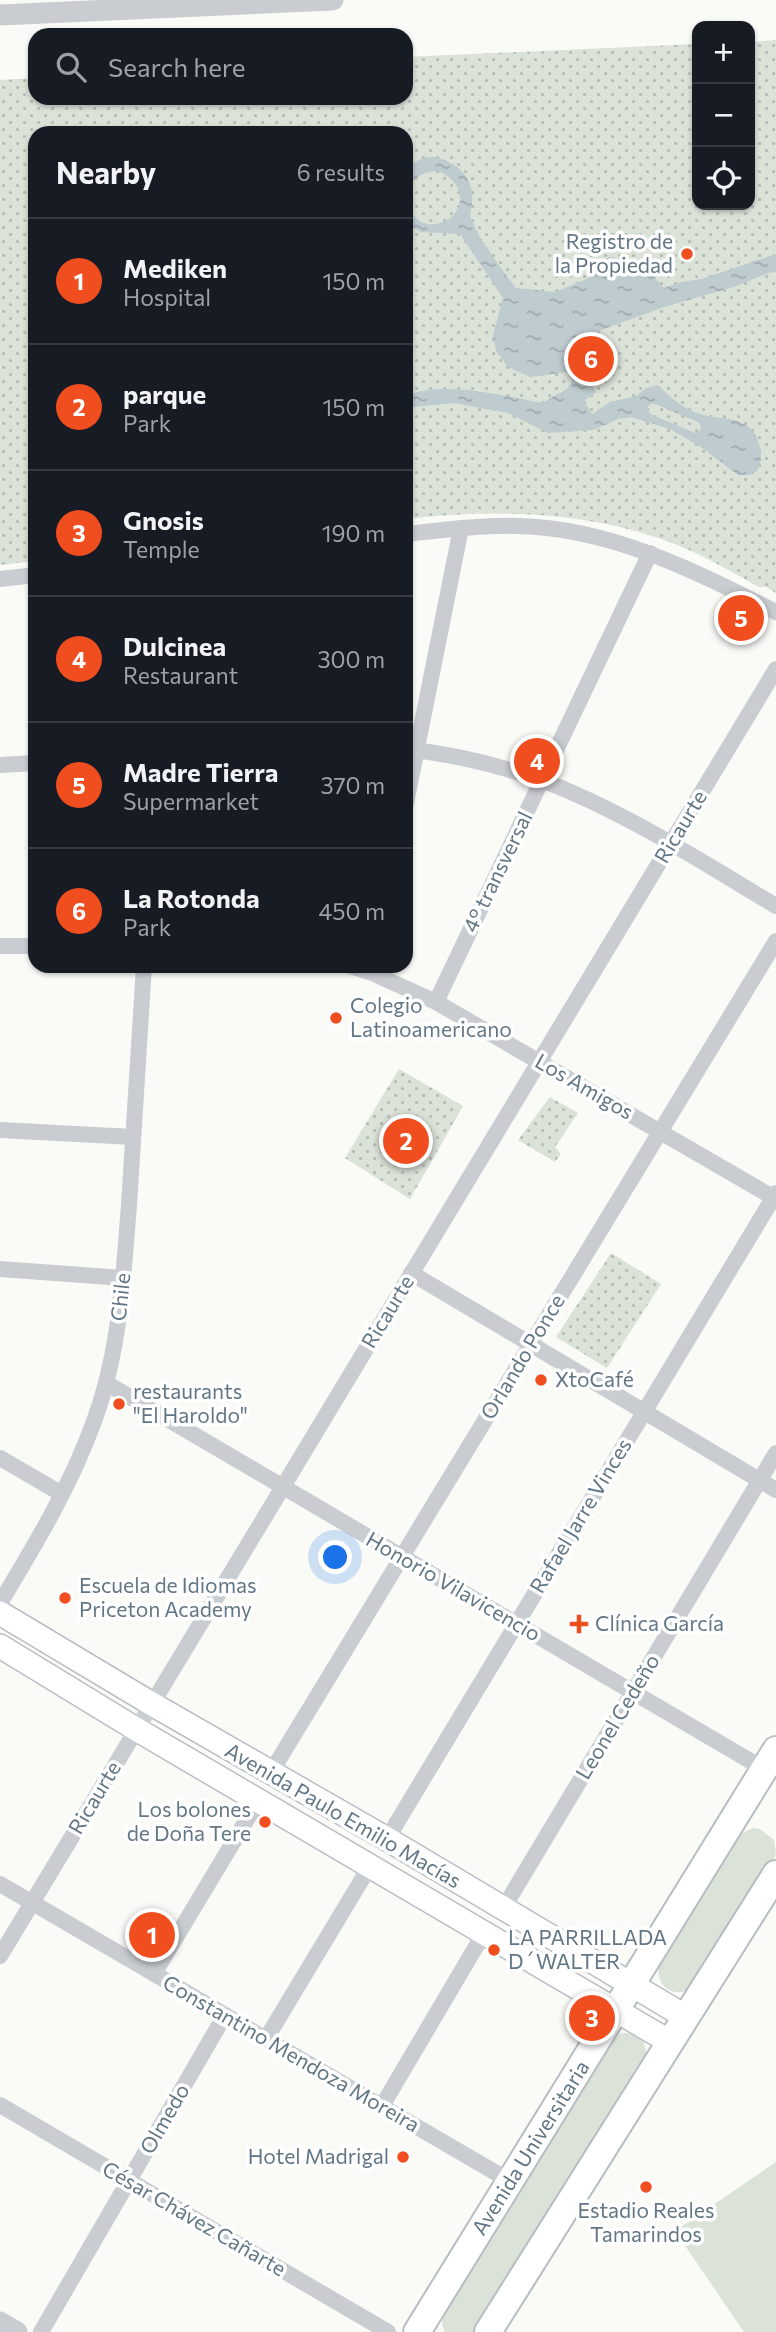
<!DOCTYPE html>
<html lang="en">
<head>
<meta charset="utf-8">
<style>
  body { margin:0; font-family:Commissioner,sans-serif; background:#242831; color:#f1f3f6 }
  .controls { position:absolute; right:21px; top:21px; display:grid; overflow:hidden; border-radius:14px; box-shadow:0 2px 5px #0004 }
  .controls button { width:63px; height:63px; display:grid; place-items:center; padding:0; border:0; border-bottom:2px solid #363941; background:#171b24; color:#f1f3f6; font:35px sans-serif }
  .you { position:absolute; left:336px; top:1558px; width:24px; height:24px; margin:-18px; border:5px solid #fff; border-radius:50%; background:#1a73e8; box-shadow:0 0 0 10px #1a73e833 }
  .badge { display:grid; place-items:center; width:46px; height:46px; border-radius:50%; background:#f14e20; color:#fff; font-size:23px; font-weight:700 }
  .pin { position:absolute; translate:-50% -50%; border:4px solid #fff; box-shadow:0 2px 7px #0006 }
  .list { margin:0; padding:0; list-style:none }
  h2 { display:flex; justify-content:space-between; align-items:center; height:91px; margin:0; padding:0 28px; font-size:30px }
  h2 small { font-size:23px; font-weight:400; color:#9ea1a6 }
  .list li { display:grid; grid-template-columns:46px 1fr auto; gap:21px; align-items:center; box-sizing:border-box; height:126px; padding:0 28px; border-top:2px solid #363941 }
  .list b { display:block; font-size:26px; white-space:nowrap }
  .list p { margin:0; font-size:23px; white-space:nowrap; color:#9ea1a6 }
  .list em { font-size:23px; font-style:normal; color:#9ea1a6 }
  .icon { flex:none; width:38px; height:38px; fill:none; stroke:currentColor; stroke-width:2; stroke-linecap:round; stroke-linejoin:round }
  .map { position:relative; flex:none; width:776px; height:2332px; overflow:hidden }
  .search { position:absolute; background:#171b24; box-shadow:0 2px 5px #0004; left:28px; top:28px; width:385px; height:77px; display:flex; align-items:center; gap:18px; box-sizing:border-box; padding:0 24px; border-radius:21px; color:#9ea1a6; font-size:26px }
  .panel { position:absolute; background:#171b24; box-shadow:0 2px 5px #0004; left:28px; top:126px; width:385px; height:847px; border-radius:21px }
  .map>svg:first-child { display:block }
  .green { fill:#dbe2d8 }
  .park { fill:url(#park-dots) }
  .water { fill:url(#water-ripples); fill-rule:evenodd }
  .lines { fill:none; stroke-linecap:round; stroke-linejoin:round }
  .secondary-casing { stroke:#b9bfc4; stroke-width:26 }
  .primary-casing { stroke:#b7bdc1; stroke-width:30 }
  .minor { stroke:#c9cdd1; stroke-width:16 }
  .tertiary { stroke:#c9cdd1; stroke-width:21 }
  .secondary { stroke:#fff; stroke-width:23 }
  .primary { stroke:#fff; stroke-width:26 }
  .poi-dot { fill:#f14e20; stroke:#fff; stroke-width:2.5 }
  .labels { text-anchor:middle; stroke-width:7; stroke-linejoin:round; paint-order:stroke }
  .poi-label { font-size:21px; fill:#627685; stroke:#fff; text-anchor:start }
  .street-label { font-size:21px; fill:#627685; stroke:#fff }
</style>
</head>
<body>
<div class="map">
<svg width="776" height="2332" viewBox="0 0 776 2332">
  <defs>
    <pattern id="park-dots" width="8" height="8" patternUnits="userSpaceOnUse" patternTransform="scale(1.75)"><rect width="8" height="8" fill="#dbe2d8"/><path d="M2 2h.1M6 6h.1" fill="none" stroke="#b5bcb5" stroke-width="1.8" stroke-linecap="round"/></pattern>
    <pattern id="water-ripples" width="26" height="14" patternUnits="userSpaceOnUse" patternTransform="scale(1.75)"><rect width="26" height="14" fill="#becbcf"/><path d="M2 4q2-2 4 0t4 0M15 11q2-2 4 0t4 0" fill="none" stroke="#9ea9ae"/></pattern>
  </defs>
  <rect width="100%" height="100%" fill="#fafaf7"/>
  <!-- green -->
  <g class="green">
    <path d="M753,1828L760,1829L774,1840L776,1854L773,1861L694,1986C676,2001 654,1987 659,1964L737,1839L742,1833Z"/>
    <path d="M622,2033C643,2033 647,2043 646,2062L475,2332H445L442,2325L443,2315L613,2039Z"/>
    <path d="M776,2162V2332H744L675,2231Z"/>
  </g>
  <!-- park -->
  <g class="park">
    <path d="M776,40V593L766,587H759C729,570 699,553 667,541C585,511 492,509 406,519V133H35V561L0,565V80L35,78V98H406V57L697,44V205H750V42Z"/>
    <path d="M399,1069L463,1106L410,1199L345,1158Z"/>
    <path d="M550,1097L578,1113L555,1147L561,1154L555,1162L518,1140Z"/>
    <path d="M611,1253L661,1284L607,1368L556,1337Z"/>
  </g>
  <!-- water -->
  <path class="water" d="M435,157C457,162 475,178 472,203C472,209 469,213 471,219C482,244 500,267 516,288L555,292L589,278L597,265L609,257C639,259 645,266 664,288L681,282L702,279L776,254V272L768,273L734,287L664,307L588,335L577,363L596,392L584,401L592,414L610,402L637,396L646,388L658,385C669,396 679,405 694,412C719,422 750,412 759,444C762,454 762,462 757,471L749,475H738L701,447L670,429L631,417L618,419L593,430L548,433L508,413L454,403L413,407L406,412V396C440,380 505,396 542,403L567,389L572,381L567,372L530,377L508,367L496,351L493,335L503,298L460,234L421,232L406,224V167L423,158ZM438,171C454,177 466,193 457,210C453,217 448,221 440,223C404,234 391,172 438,171ZM653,403L700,423L701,430L695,433L650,414L647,407Z"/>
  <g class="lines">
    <defs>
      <g id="secondary">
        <path d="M0,1613L152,1704L387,1839L686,2017"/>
        <path d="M0,1646L136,1729L670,2042"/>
      </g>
      <g id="primary">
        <path d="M417,2332L776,1750"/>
        <path d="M488,2332L776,1874"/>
      </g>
    </defs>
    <!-- secondary casing -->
    <use href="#secondary" class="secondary-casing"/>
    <!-- primary casing -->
    <use href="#primary" class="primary-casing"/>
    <!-- minor -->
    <g class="minor">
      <path d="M406,534C443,530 481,525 518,526C611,528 695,571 776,612"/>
      <path d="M0,579L35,575"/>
      <path d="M406,749C452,754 498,765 541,780C622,810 702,862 776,906"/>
      <path d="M0,765L35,763"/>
      <path d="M406,803L461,528"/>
      <path d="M0,946H35"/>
      <path d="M350,966L372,973L436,1002L776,1199"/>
      <path d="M436,1002L650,553"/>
      <path d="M0,1130L133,1137"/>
      <path d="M0,1269L123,1278"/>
      <path d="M411,1273L776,1490"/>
      <path d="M106,1383L764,1769"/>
      <path d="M0,1458L62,1494"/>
      <path d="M0,1603C35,1545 70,1487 93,1424C120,1353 123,1279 129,1205C134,1125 139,1046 144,966"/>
      <path d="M270,1774L776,941"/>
      <path d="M387,1839L776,1193"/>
      <path d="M0,1884L510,2181"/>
      <path d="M503,1909L776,1453"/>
      <path d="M0,1956L776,669"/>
      <path d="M154,1974L258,1801"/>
      <path d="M266,2039L370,1866"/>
      <path d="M0,2105L388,2332"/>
      <path d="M382,2106L484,1933"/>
      <path d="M41,2332L225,2015"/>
    </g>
    <!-- tertiary -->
    <g class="tertiary">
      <path d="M0,15L333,0"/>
      <path d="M0,2322L17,2332"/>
    </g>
    <!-- secondary -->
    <use href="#secondary" class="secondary"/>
    <!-- primary -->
    <use href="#primary" class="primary"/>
  </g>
  <!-- markers -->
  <g class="poi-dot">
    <circle cx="687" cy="254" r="7"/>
    <circle cx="336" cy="1018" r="7"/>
    <circle cx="541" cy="1380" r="7"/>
    <circle cx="119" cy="1404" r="7"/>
    <circle cx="65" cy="1598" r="7"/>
    <path d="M575.5 1613.5h7v7h7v7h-7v7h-7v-7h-7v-7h7z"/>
    <circle cx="265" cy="1822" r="7"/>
    <circle cx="494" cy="1950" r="7"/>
    <circle cx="403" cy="2157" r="7"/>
    <circle cx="646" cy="2187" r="7"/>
  </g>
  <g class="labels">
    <!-- poi labels -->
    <g class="poi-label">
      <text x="673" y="249" text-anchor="end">Registro de<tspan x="673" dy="24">la Propiedad</tspan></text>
      <text x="350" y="1013">Colegio<tspan x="350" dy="24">Latinoamericano</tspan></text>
      <text x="555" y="1387">XtoCafé</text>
      <text x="133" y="1399">restaurants<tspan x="133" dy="24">"El Haroldo"</tspan></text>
      <text x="79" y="1593">Escuela de Idiomas<tspan x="79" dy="24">Priceton Academy</tspan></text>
      <text x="595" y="1631">Clínica García</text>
      <text x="251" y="1817" text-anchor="end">Los bolones<tspan x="251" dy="24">de Doña Tere</tspan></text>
      <text x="508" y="1945">LA PARRILLADA<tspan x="508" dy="24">D´WALTER</tspan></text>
      <text x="389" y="2164" text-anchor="end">Hotel Madrigal</text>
      <text x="646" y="2218" text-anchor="middle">Estadio Reales<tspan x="646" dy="24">Tamarindos</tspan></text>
    </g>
    <!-- street labels -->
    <g class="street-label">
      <text transform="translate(681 827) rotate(-59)" y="7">Ricaurte</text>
      <text transform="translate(498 872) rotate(-64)" y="7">4° transversal</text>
      <text transform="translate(584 1087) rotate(30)" y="7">Los Amigos</text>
      <text transform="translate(121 1297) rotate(-84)" y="7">Chile</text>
      <text transform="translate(388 1312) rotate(-59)" y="7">Ricaurte</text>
      <text transform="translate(523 1357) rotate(-59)" y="7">Orlando Ponce</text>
      <text transform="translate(581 1516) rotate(-59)" y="7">Rafael Jarre Vinces</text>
      <text transform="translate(453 1587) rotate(30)" y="7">Honorio Vilavicencio</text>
      <text transform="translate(618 1717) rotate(-59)" y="7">Leonel Cedeño</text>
      <text transform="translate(95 1798) rotate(-59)" y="7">Ricaurte</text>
      <text transform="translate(343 1816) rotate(30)" y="7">Avenida Paulo Emilio Macías</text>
      <text transform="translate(291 2054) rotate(30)" y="7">Constantino Mendoza Moreira</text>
      <text transform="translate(165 2119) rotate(-60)" y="7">Olmedo</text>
      <text transform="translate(531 2148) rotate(-58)" y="7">Avenida Universitaria</text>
      <text transform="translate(194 2219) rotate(30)" y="7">César Chávez Cañarte</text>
    </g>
  </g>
</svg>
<div class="controls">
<button>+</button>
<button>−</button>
<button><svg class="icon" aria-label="locate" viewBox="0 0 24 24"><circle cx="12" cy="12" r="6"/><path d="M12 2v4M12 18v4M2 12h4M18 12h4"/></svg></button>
</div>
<div class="you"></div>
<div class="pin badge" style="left:152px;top:1935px">1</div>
<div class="pin badge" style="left:406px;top:1141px">2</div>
<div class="pin badge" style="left:592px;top:2018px">3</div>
<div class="pin badge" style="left:537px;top:761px">4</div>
<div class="pin badge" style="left:741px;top:618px">5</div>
<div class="pin badge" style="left:591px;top:359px">6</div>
<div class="search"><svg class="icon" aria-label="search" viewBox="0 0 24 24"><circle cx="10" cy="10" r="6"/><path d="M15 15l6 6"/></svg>Search here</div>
<section class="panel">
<h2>Nearby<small>6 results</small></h2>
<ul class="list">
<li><span class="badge">1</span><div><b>Mediken</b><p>Hospital</p></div><em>150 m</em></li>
<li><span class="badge">2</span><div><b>parque</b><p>Park</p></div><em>150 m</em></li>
<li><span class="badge">3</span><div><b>Gnosis</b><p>Temple</p></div><em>190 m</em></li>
<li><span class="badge">4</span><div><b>Dulcinea</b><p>Restaurant</p></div><em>300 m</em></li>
<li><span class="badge">5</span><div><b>Madre Tierra</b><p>Supermarket</p></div><em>370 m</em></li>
<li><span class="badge">6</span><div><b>La Rotonda</b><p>Park</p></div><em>450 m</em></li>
</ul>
</section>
</div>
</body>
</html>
